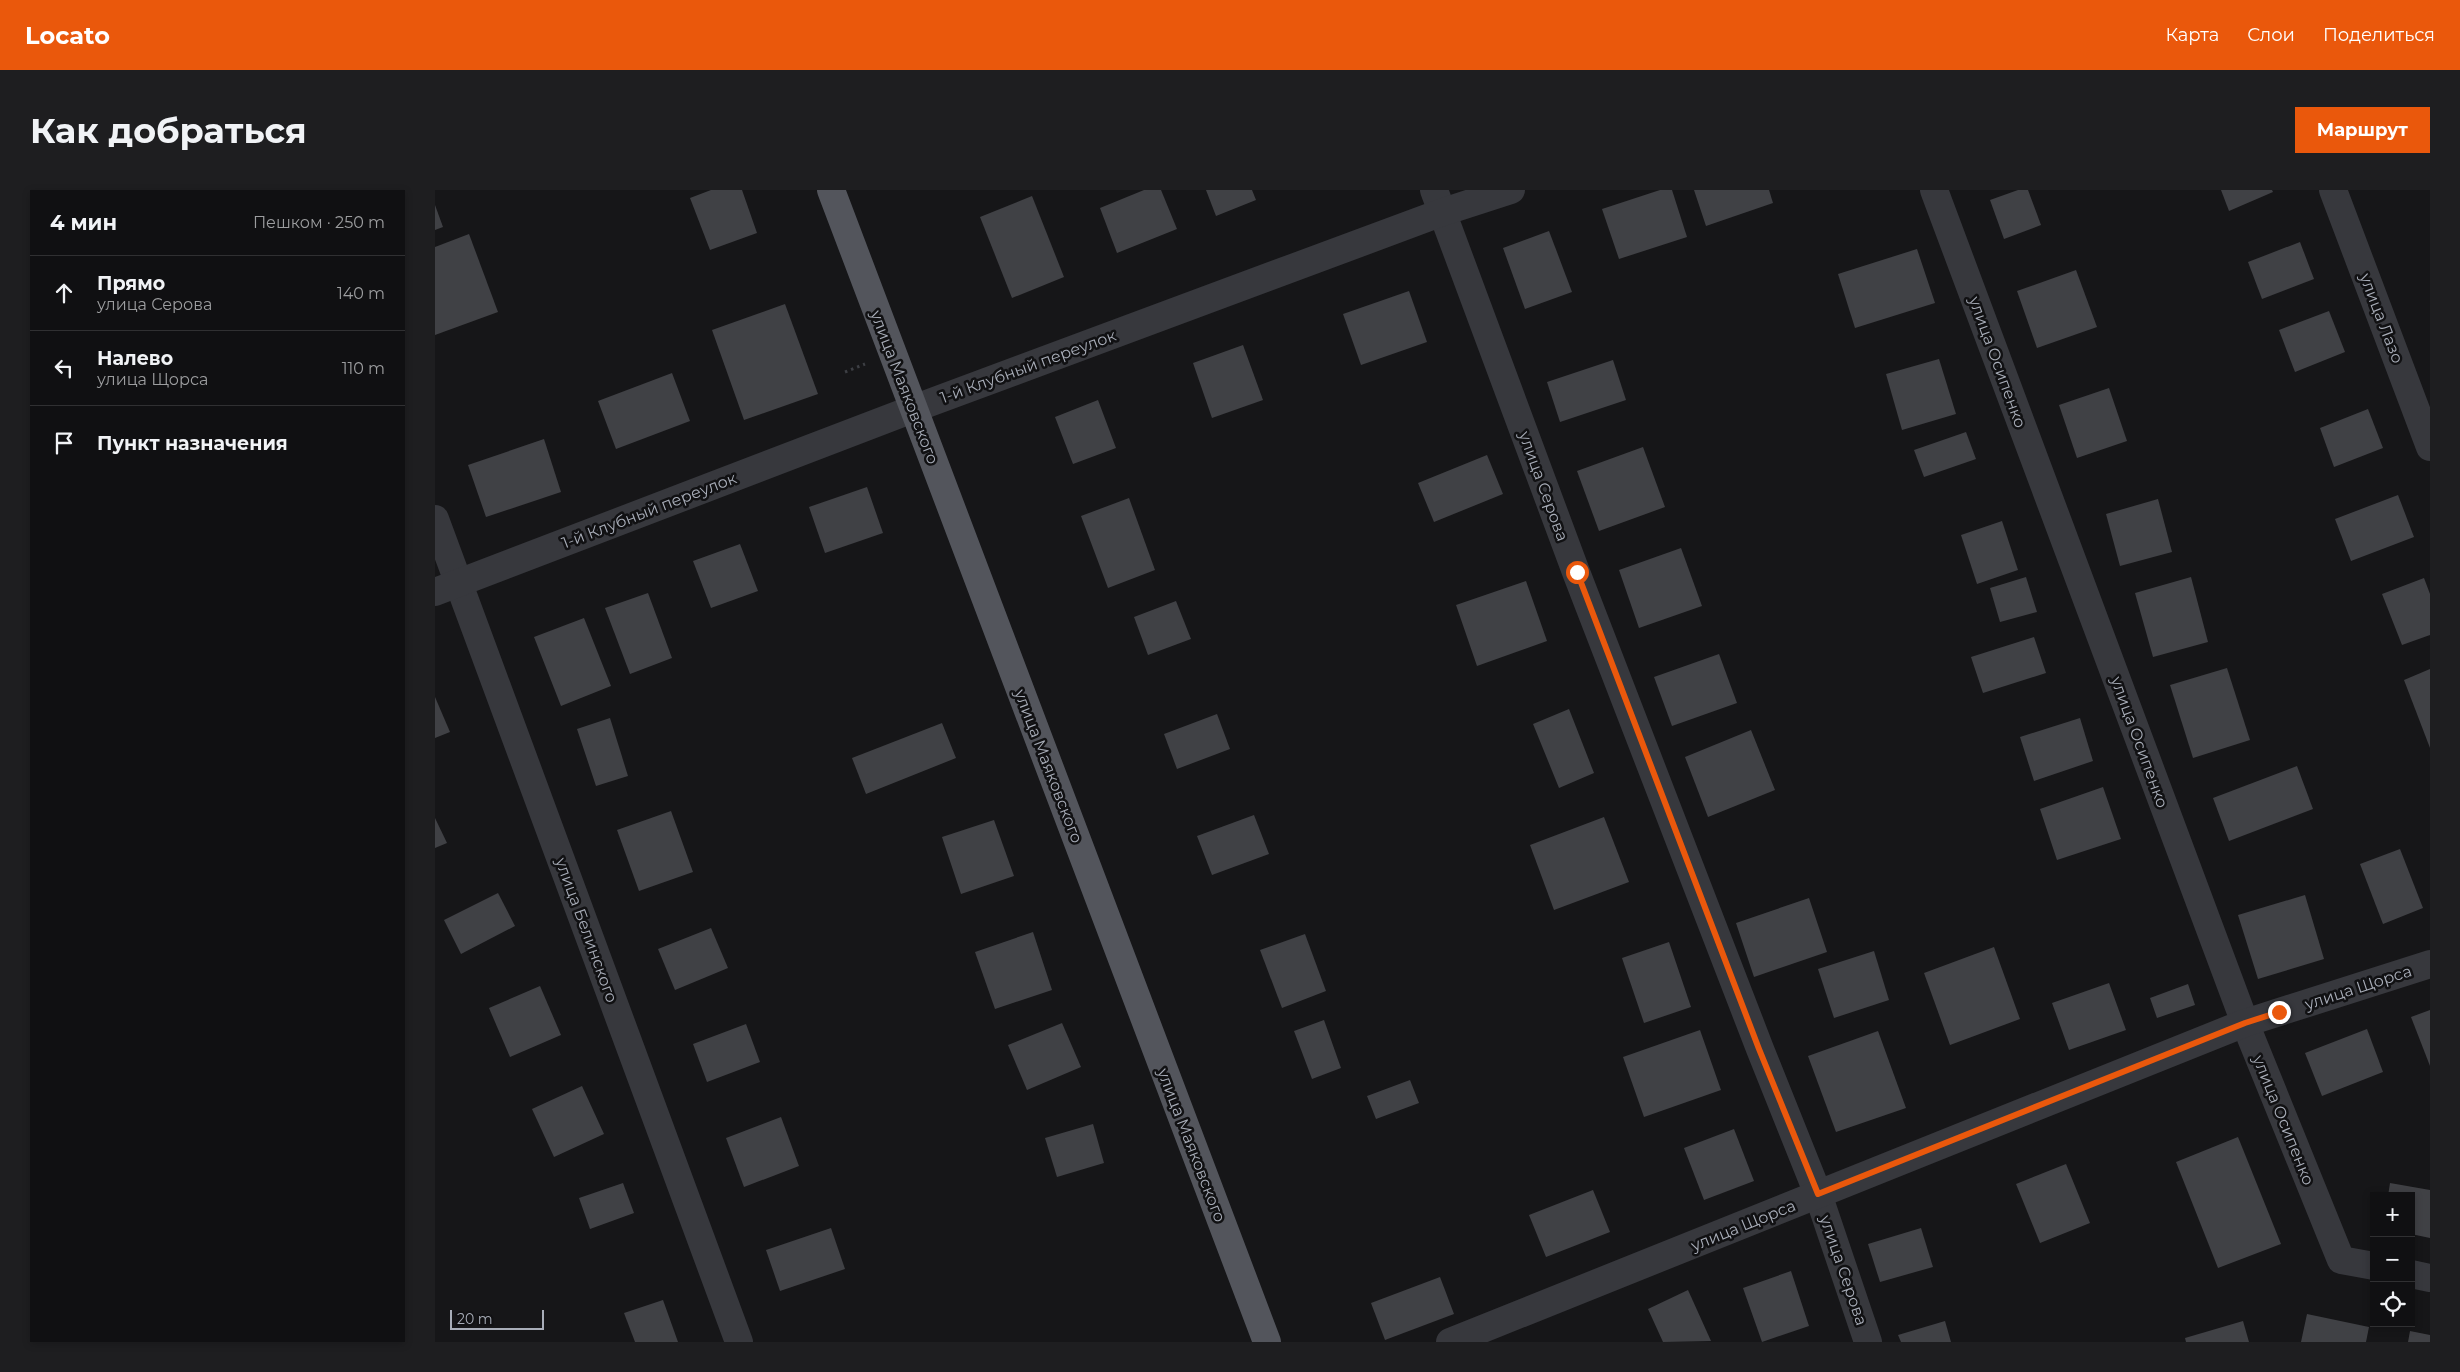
<!DOCTYPE html>
<html lang="ru">
<head>
<meta charset="utf-8">
<style>
  body { margin:0; font-family:Montserrat,sans-serif; background:#1e1e20; color:#f1f3f6 }
  .controls { position:absolute; right:15px; bottom:15px; display:grid; overflow:hidden; border-radius:0px; box-shadow:0 2px 8px #0003 }
  .controls button { width:45px; height:45px; display:grid; place-items:center; padding:0; border:0; border-bottom:1px solid #303032; background:#101012; color:#f1f3f6; font:25px sans-serif }
  .scale { position:absolute; left:15px; bottom:12px; width:94px; box-sizing:border-box; padding-left:5px; border:2px solid #a8adb8; border-top:0; font-size:14px; line-height:18px; white-space:nowrap; color:#a8adb8; -webkit-text-stroke:4px #111113; paint-order:stroke }
  .stop { position:absolute; width:15px; height:15px; margin:-11px; border:4px solid #ea580c; border-radius:50%; background:#fff }
  .stop.end { background:#ea580c; border-color:#fff; box-shadow:0 1px 5px #0008 }
  .list { margin:0; padding:0; list-style:none }
  h2 { display:flex; justify-content:space-between; align-items:center; height:65px; margin:0; padding:0 20px; font-size:21px }
  h2 small { font-size:16px; font-weight:400; color:#9c9d9f }
  .list li { display:grid; grid-template-columns:32px 1fr auto; gap:15px; align-items:center; box-sizing:border-box; height:75px; padding:0 20px; border-top:1px solid #303032 }
  .list b { display:block; font-size:19px; white-space:nowrap }
  .list p { margin:0; font-size:16px; white-space:nowrap; color:#9c9d9f }
  .list em { font-size:16px; font-style:normal; color:#9c9d9f }
  .icon { flex:none; width:28px; height:28px; fill:none; stroke:currentColor; stroke-width:2; stroke-linecap:round; stroke-linejoin:round }
  .map { position:relative; flex:none; width:1995px; height:1152px; overflow:hidden; border-radius:0px }
  header { display:flex; align-items:center; gap:30px; box-sizing:border-box; height:70px; padding:0 25px; background:#ea580c; color:#fff }
  header strong { font-size:24px }
  nav { display:flex; gap:28px; margin-inline-start:auto; font-size:18px }
  .intro { display:flex; align-items:center; justify-content:space-between; box-sizing:border-box; height:120px; padding:0 30px }
  h1 { margin:0; font-size:35px }
  .button { padding:12px 22px; border-radius:0px; background:#ea580c; color:#fff; font-size:18px; font-weight:700 }
  main { display:flex; gap:30px; padding:0 30px }
  aside { flex:1; background:#101012; border-radius:0px; box-shadow:0 2px 8px #0003 }
  .map>svg:first-child { display:block }
  .building { fill:#404145 }
  .lines { fill:none; stroke-linecap:round; stroke-linejoin:round }
  .path { stroke:#3d3f44; stroke-width:3; stroke-dasharray:2.5 4; stroke-linecap:butt }
  .minor { stroke:#37383d; stroke-width:28 }
  .primary { stroke:#53555c; stroke-width:28 }
  .route { stroke:#ea580c; stroke-width:6 }
  .labels { text-anchor:middle; stroke-width:5; stroke-linejoin:round; paint-order:stroke }
  .street-label { font-size:16px; fill:#a8adb8; stroke:#111113 }
</style>
</head>
<body>
<header>
<strong>Locato</strong>
<nav><a>Карта</a><a>Слои</a><a>Поделиться</a></nav>
</header>
<div class="intro"><h1>Как добраться</h1><a class="button">Маршрут</a></div>
<main>
<aside>
<h2>4 мин<small>Пешком · 250 m</small></h2>
<ul class="list">
<li><svg class="icon" aria-label="ahead" viewBox="0 0 24 24"><path d="M12 20V5M6 11l6-6 6 6"/></svg><div><b>Прямо</b><p>улица Серова</p></div><em>140 m</em></li>
<li><svg class="icon" aria-label="left" viewBox="0 0 24 24"><path d="M17 20v-9H6M10 6l-5 5 5 5"/></svg><div><b>Налево</b><p>улица Щорса</p></div><em>110 m</em></li>
<li><svg class="icon" aria-label="arrive" viewBox="0 0 24 24"><path d="M6 21V4h12l-3 4 3 4H6"/></svg><div><b>Пункт назначения</b></div></li>
</ul>
</aside>
<div class="map">
<svg width="1995" height="1152" viewBox="0 0 1995 1152">
  <rect width="100%" height="100%" fill="#161618"/>
  <!-- building -->
  <g class="building">
    <path d="M276,0H307L322,43L275,60L255,8Z"/>
    <path d="M709,0H726L742,39L682,63L665,18Z"/>
    <path d="M771,0H817L821,10L781,26Z"/>
    <path d="M1225,0H1237L1252,47L1184,69L1167,19Z"/>
    <path d="M1259,0H1334L1338,13L1271,36Z"/>
    <path d="M1583,0H1593L1606,35L1569,49L1555,10Z"/>
    <path d="M1786,0H1837L1838,2L1794,21Z"/>
    <path d="M597,6L629,87L577,108L545,27Z"/>
    <path d="M0,15L8,37L0,40Z"/>
    <path d="M1114,41L1137,102L1090,119L1068,58Z"/>
    <path d="M34,44L63,122L0,145V57Z"/>
    <path d="M1865,52L1879,89L1827,109L1813,72Z"/>
    <path d="M1482,59L1500,113L1420,138L1403,84Z"/>
    <path d="M1641,80L1662,137L1602,158L1582,101Z"/>
    <path d="M974,101L992,152L926,175L908,124Z"/>
    <path d="M350,114L383,204L309,230L277,140Z"/>
    <path d="M1894,121L1910,162L1860,182L1844,140Z"/>
    <path d="M808,155L828,210L777,228L758,173Z"/>
    <path d="M1504,169L1521,224L1467,240L1451,184Z"/>
    <path d="M1178,170L1191,210L1125,232L1112,192Z"/>
    <path d="M237,183L255,231L181,259L163,211Z"/>
    <path d="M1674,198L1692,251L1642,268L1624,215Z"/>
    <path d="M663,210L681,258L638,274L620,227Z"/>
    <path d="M1933,219L1948,258L1899,277L1885,238Z"/>
    <path d="M1531,242L1541,269L1489,287L1479,260Z"/>
    <path d="M109,249L126,302L51,327L33,275Z"/>
    <path d="M1208,257L1230,317L1164,341L1142,281Z"/>
    <path d="M1052,265L1068,304L999,332L983,293Z"/>
    <path d="M432,297L448,343L390,363L374,317Z"/>
    <path d="M1963,305L1979,347L1916,371L1900,329Z"/>
    <path d="M694,308L720,380L673,398L646,326Z"/>
    <path d="M1723,309L1737,362L1685,376L1671,324Z"/>
    <path d="M1567,331L1583,380L1542,394L1526,345Z"/>
    <path d="M305,354L323,401L276,418L258,371Z"/>
    <path d="M1246,358L1267,416L1204,438L1184,380Z"/>
    <path d="M1591,387L1602,422L1565,432L1555,398Z"/>
    <path d="M1756,387L1773,452L1718,467L1700,403Z"/>
    <path d="M1989,388L1995,404V445L1967,455L1947,404Z"/>
    <path d="M1091,391L1112,451L1042,476L1021,415Z"/>
    <path d="M213,403L237,468L195,484L170,418Z"/>
    <path d="M741,411L756,449L713,465L699,427Z"/>
    <path d="M149,428L176,496L126,516L99,447Z"/>
    <path d="M1599,447L1611,483L1548,503L1536,467Z"/>
    <path d="M1284,464L1302,513L1237,536L1219,487Z"/>
    <path d="M1792,478L1815,550L1758,568L1735,495Z"/>
    <path d="M1995,479V558L1969,490Z"/>
    <path d="M0,507L15,542L0,548Z"/>
    <path d="M1134,519L1159,583L1124,598L1098,534Z"/>
    <path d="M782,524L795,559L742,579L729,544Z"/>
    <path d="M175,528L193,586L161,596L142,539Z"/>
    <path d="M1645,528L1658,571L1599,591L1585,547Z"/>
    <path d="M507,533L521,568L431,604L417,568Z"/>
    <path d="M1316,540L1340,600L1273,627L1250,567Z"/>
    <path d="M1862,576L1878,619L1794,651L1778,608Z"/>
    <path d="M1668,597L1686,649L1622,670L1605,619Z"/>
    <path d="M236,621L258,682L204,701L182,640Z"/>
    <path d="M819,625L834,664L777,685L762,646Z"/>
    <path d="M1169,627L1194,692L1119,720L1095,655Z"/>
    <path d="M0,628L12,653L0,658Z"/>
    <path d="M559,630L579,686L526,704L507,647Z"/>
    <path d="M1965,659L1988,718L1948,734L1925,674Z"/>
    <path d="M63,703L80,736L26,764L9,730Z"/>
    <path d="M1870,705L1889,769L1823,789L1803,725Z"/>
    <path d="M1374,708L1392,762L1319,787L1301,733Z"/>
    <path d="M276,738L293,778L240,800L223,759Z"/>
    <path d="M598,742L617,800L560,819L540,762Z"/>
    <path d="M870,744L891,801L847,818L825,760Z"/>
    <path d="M1234,752L1256,817L1209,833L1187,768Z"/>
    <path d="M1559,757L1585,829L1515,855L1489,783Z"/>
    <path d="M1439,761L1454,810L1399,828L1383,779Z"/>
    <path d="M1674,793L1691,840L1634,860L1617,813Z"/>
    <path d="M1753,794L1760,815L1722,828L1715,808Z"/>
    <path d="M105,796L126,845L75,867L54,818Z"/>
    <path d="M1995,820V876L1976,827Z"/>
    <path d="M889,830L906,878L877,889L859,841Z"/>
    <path d="M627,833L646,877L592,900L573,855Z"/>
    <path d="M311,834L325,872L272,892L258,854Z"/>
    <path d="M1932,839L1948,882L1887,906L1870,863Z"/>
    <path d="M1265,840L1286,900L1209,927L1188,867Z"/>
    <path d="M1443,841L1471,918L1401,942L1373,866Z"/>
    <path d="M975,890L984,913L941,929L932,906Z"/>
    <path d="M147,896L169,944L119,967L97,919Z"/>
    <path d="M346,927L364,976L309,997L291,948Z"/>
    <path d="M658,934L669,973L622,987L610,948Z"/>
    <path d="M1299,939L1319,991L1269,1010L1249,958Z"/>
    <path d="M1803,947L1846,1054L1783,1078L1741,972Z"/>
    <path d="M1631,974L1655,1033L1605,1053L1581,994Z"/>
    <path d="M188,993L199,1023L155,1039L144,1008Z"/>
    <path d="M1955,993L1995,1000V1048L1976,1044V1006H1953Z"/>
    <path d="M1158,1000L1175,1042L1111,1067L1094,1025Z"/>
    <path d="M396,1038L410,1079L345,1101L331,1060Z"/>
    <path d="M1486,1038L1498,1077L1445,1092L1433,1054Z"/>
    <path d="M1356,1081L1374,1136L1327,1152L1308,1098Z"/>
    <path d="M1005,1087L1019,1124L950,1150L936,1113Z"/>
    <path d="M1253,1100L1276,1151L1228,1152L1213,1119Z"/>
    <path d="M228,1110L243,1152H200L189,1123Z"/>
    <path d="M1872,1124L1934,1137L1931,1152H1866Z"/>
    <path d="M1510,1131L1516,1152H1466L1463,1145Z"/>
    <path d="M1808,1131L1814,1152H1751L1750,1148Z"/>
    <path d="M1975,1141L1995,1145V1152H1973Z"/>
  </g>
  <g class="lines">
    <!-- path -->
    <path class="path" d="M410,182L430,174"/>
    <!-- minor -->
    <g class="minor">
      <path d="M999,0L1141,382L1325,859L1383,1004L1433,1152"/>
      <path d="M1499,0L1810,833L1906,1070L1939,1076"/>
      <path d="M1898,0L1995,257"/>
      <path d="M0,329L304,1152"/>
      <path d="M0,402L478,219L1008,22L1076,0"/>
      <path d="M1976,1084L1995,1088"/>
      <path d="M1015,1152L1810,833L1995,774"/>
    </g>
    <!-- primary -->
    <path class="primary" d="M396,0L832,1152"/>
  </g>
  <g class="lines">
    <!-- route -->
    <path class="route" d="M1142,382L1324,859L1383,1004L1810,833L1844,822"/>
  </g>
  <g class="labels">
    <!-- street labels -->
    <g class="street-label">
      <text transform="translate(1947 128) rotate(69)" y="6">улица Лазо</text>
      <text transform="translate(1563 172) rotate(70)" y="6">улица Осипенко</text>
      <text transform="translate(593 176) rotate(-20)" y="6">1-й Клубный переулок</text>
      <text transform="translate(470 197) rotate(69)" y="6">улица Маяковского</text>
      <text transform="translate(1109 296) rotate(70)" y="6">улица Серова</text>
      <text transform="translate(214 320) rotate(-21)" y="6">1-й Клубный переулок</text>
      <text transform="translate(1705 552) rotate(70)" y="6">улица Осипенко</text>
      <text transform="translate(614 576) rotate(69)" y="6">улица Маяковского</text>
      <text transform="translate(152 740) rotate(70)" y="6">улица Белинского</text>
      <text transform="translate(1923 797) rotate(-18)" y="6">улица Щорса</text>
      <text transform="translate(1849 930) rotate(68)" y="6">улица Осипенко</text>
      <text transform="translate(757 955) rotate(69)" y="6">улица Маяковского</text>
      <text transform="translate(1308 1035) rotate(-22)" y="6">улица Щорса</text>
      <text transform="translate(1409 1080) rotate(71)" y="6">улица Серова</text>
    </g>
  </g>
</svg>
<div class="controls">
<button>+</button>
<button>−</button>
<button><svg class="icon" aria-label="locate" viewBox="0 0 24 24"><circle cx="12" cy="12" r="6"/><path d="M12 2v4M12 18v4M2 12h4M18 12h4"/></svg></button>
</div>
<div class="scale">20 m</div>
<div class="stop" style="left:1142px;top:382px"></div>
<div class="stop end" style="left:1844px;top:822px"></div>
</div>
</main>
</body>
</html>
